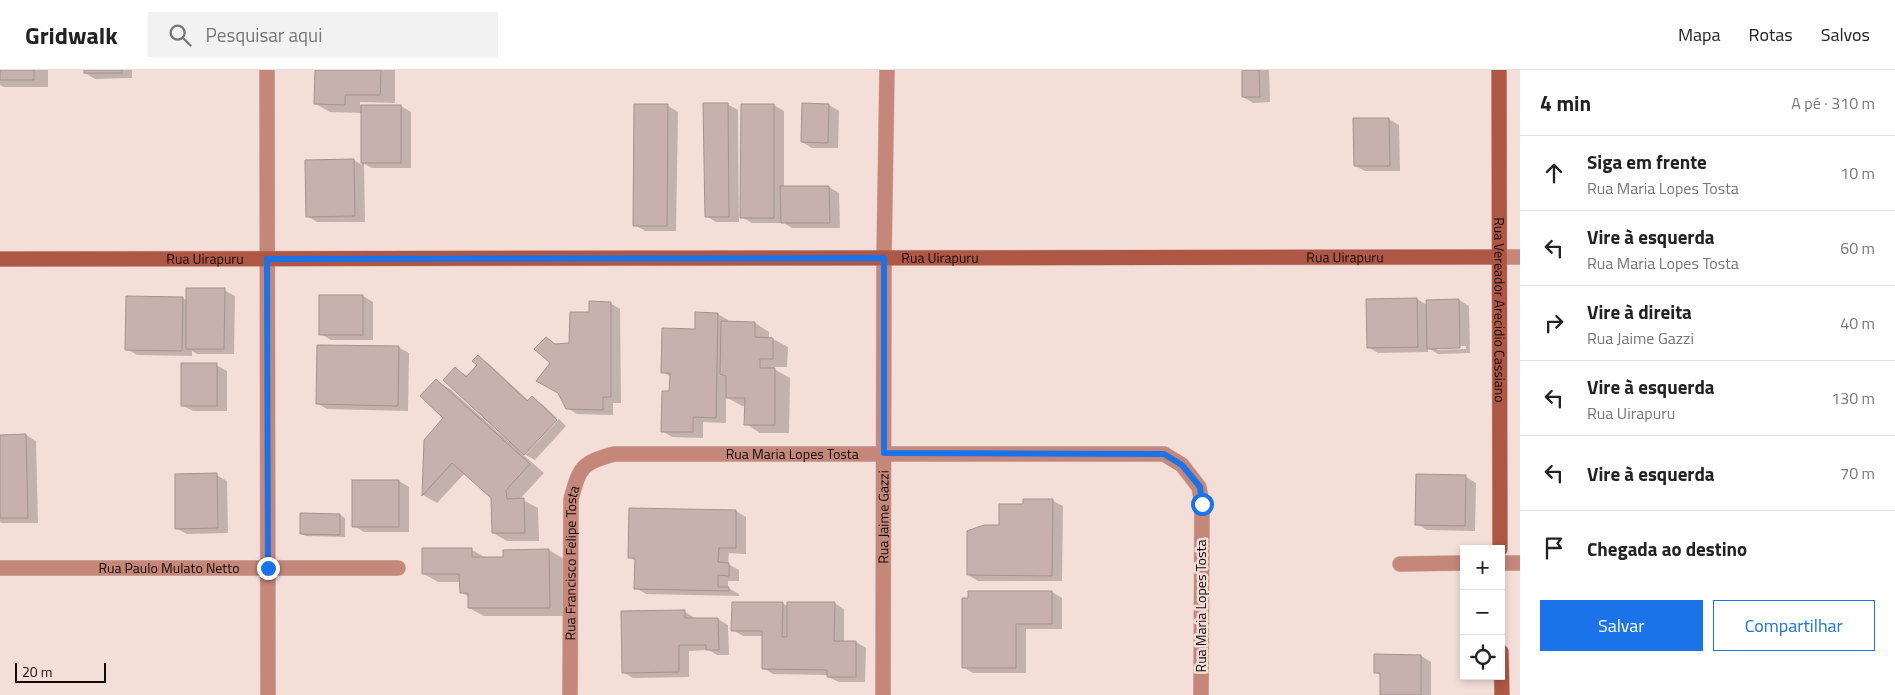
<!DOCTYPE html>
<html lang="pt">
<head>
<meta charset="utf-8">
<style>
  body { margin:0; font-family:"Titillium Web",sans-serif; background:#f2f2f2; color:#222 }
  .controls { position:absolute; right:15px; bottom:15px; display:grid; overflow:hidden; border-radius:0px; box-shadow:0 2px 8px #0003 }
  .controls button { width:45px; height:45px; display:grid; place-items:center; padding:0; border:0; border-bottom:1px solid #e0e0e0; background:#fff; color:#222; font:25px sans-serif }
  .scale { position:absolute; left:15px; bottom:12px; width:91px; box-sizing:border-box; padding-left:5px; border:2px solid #110a09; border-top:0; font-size:14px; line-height:18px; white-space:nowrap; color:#110a09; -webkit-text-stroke:4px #f4ded8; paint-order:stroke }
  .stop { position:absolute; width:15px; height:15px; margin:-11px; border:4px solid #1a73e8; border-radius:50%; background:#fff }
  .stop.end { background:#1a73e8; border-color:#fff; box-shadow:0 1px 5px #0008 }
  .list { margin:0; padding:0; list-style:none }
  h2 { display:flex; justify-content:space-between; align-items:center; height:65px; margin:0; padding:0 20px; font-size:21px }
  h2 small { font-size:16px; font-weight:400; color:#767676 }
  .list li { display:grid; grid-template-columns:32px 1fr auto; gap:15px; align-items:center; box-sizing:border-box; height:75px; padding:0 20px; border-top:1px solid #e0e0e0 }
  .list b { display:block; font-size:19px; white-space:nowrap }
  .list p { margin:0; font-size:16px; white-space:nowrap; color:#767676 }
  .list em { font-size:16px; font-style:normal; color:#767676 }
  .actions { display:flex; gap:10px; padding:15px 20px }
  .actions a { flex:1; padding:11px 0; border:1px solid #1a73e8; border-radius:0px; text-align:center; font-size:18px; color:#1a73e8 }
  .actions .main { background:#1a73e8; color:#fff }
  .icon { flex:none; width:28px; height:28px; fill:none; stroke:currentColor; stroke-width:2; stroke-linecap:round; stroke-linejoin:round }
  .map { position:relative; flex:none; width:1520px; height:625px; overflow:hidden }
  header { display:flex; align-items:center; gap:30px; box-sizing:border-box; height:70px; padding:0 25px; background:#fff; border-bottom:1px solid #e0e0e0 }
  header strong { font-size:24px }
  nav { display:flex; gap:28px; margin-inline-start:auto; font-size:18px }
  .search { width:350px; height:45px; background:#f2f2f2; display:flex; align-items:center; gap:12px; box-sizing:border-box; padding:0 18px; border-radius:0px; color:#767676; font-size:19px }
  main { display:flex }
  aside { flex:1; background:#fff }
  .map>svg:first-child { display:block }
  .shadow { fill:#0003; fill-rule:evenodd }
  .building { fill:#c6b1ac; stroke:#a6928d }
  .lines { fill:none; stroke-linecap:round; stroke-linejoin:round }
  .street-casing { stroke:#d0bcb7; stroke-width:16 }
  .secondary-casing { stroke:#d0bcb7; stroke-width:16 }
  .street { stroke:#c48779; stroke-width:15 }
  .secondary { stroke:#af5745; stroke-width:15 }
  .route { stroke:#1a73e8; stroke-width:6 }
  .labels { text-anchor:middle; stroke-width:5; stroke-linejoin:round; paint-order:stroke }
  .street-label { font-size:14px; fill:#110a09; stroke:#f4ded8 }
</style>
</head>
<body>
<header>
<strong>Gridwalk</strong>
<div class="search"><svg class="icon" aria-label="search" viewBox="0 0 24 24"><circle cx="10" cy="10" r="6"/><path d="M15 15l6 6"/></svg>Pesquisar aqui</div>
<nav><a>Mapa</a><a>Rotas</a><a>Salvos</a></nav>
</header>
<main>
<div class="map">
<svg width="1520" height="625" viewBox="0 0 1520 625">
  <rect width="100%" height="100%" fill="#f4ded8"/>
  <!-- shadow -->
  <g class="shadow">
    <path d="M0,0H48V17H4L0,15Z"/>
    <path d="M85,0H132V8L95,9L85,3Z"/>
    <path d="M329,0H395V33L360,32V36H401L411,42V98H372L364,94L365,152H317L307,146V91L354,90L362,95V43L330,42L316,34Z"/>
    <path d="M1243,0H1269L1270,32L1253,33L1243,27Z"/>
    <path d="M727,34L738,40L739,152H716L706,146Z"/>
    <path d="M774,35L784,41V117H829L839,123L840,158H792L784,153H752L742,147Z"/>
    <path d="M803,35H829L839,41L838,78H812L802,72Z"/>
    <path d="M668,36L678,42L676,161H645L635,155Z"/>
    <path d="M1355,49H1389L1399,55L1400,101H1365L1355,96Z"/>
    <path d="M224,220L235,226L234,284H197L192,281V286L137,285L127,279L182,228L188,231Z"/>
    <path d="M363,226L373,232V270H331L321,264Z"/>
    <path d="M1417,229L1427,235L1459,230L1469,236L1470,283L1438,284L1428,278V282L1378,283L1368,277ZM1466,276V279L1437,280V277Z"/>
    <path d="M610,233L620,239L621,333H613V345L577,344L567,338L552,293L546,269L557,275L571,274L590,244Z"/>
    <path d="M718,244L728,250V253H755L769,262V269H773L788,277L787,297H774V299L790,308L789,363H760L746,354V336H742L726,327V353L703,352V368L672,367L662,361L671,323V307L663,302L697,261Z"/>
    <path d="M398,277L409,283L408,341L327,339L317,333Z"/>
    <path d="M478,287L488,293L529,331L532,328L542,334L557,348L524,383L526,384L559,349L566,356L535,390L520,382L544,403L519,430H523L538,438L539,471H507L493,463L492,428L465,403L437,433L423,425L445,348L436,311L450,319L509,372L511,370L455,299L468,306L479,295Z"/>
    <path d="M216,295L227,301V341H193L182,335Z"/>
    <path d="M26,365L36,371L38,453H1L0,452V366Z"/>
    <path d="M216,405L227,411L228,463L187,464L176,458Z"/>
    <path d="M1418,405L1466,407L1476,413L1475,461L1427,460L1417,454Z"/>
    <path d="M399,411L409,417V462H364L354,456Z"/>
    <path d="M1024,431H1053L1063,436L1062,511H978L968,505L1000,456L1024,436Z"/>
    <path d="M736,441L746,447V484L729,483L728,494L739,500V511H728V518L739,524V526L646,524L636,518V491L629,487Z"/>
    <path d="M301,444L340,445L345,448V467L306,466L301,464Z"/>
    <path d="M472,480L486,488H504V481L549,480L564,489V546H484L469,538V527L461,522V512H438L424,504Z"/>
    <path d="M1052,522L1062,528V559H1026V603H973L963,597Z"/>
    <path d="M782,533L789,537L834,533L844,539V572H856L866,578L865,612H839L828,607V605L773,604L763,598V566H743L733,560Z"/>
    <path d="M685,542L695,548V550L718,549L728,555L729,585H717L709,580L689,581V607L633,608L623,602Z"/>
    <path d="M1421,586L1431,592V625H1381L1382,606L1375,602Z"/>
  </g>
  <!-- building -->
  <g class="building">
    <rect x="0" y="0" width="34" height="10"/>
    <rect x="84" y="0" width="38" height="3"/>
    <path d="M315,0H381L380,25H345V35L314,34Z"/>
    <path d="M1242,0H1259L1260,27H1242Z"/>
    <path d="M703,33H728L729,147H705Z"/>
    <path d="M802,33L829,34L828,73L801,72Z"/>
    <path d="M634,34H668L667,156H633Z"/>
    <path d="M741,34H774V148H740Z"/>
    <rect x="361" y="35" width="40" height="58"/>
    <path d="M1353,48H1389L1390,96H1354Z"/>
    <path d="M354,89L355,146L306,147L305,90Z"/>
    <path d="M780,116H829L830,153H781Z"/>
    <path d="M186,218H225L224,279H186Z"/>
    <rect x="319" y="225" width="44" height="40"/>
    <path d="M126,226L183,227L182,281L125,280Z"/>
    <path d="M1417,228L1418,277L1367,278L1366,229Z"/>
    <path d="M1459,229L1460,278L1427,279L1426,230Z"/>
    <path d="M589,231L611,232V327H603V340L566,339L558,323L536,311L550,293L534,279L546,267L555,274L569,273L570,242H589Z"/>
    <path d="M695,242L718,243L716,348L693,347V362H661L662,321H669L670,303H661L662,258L695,259Z"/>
    <path d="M721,251L755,252V267L773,268V289H760V298H775V355H744L745,328H726V306L720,304Z"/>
    <path d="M317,275L399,276L398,336L316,334Z"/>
    <path d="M478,285L527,331L532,326L557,350L524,385L443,310L455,297L466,307L477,295L472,291Z"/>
    <rect x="181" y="293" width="36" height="43"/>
    <path d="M436,309L530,394L506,420L507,429L524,428L525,463H492L491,428L452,393L422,426L424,370L443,348L420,326Z"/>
    <path d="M26,364L28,448H0V365Z"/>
    <path d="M217,403L218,458L175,459V404Z"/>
    <path d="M1416,404L1466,405L1465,456L1415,455Z"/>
    <rect x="352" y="410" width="47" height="47"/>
    <path d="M1023,429H1053L1052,506L967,505V461L984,455H999V434H1023Z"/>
    <path d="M629,438L736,440V478H719L718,492L729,493V506L718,505V517H729V521L634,519L635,488H628Z"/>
    <path d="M300,443L340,444V465L300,464Z"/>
    <path d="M422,478H472V487H503V480L549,479L550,538H468V523H460L459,504H422Z"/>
    <path d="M968,521H1052V554H1016V598H962V528H968Z"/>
    <path d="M732,532H783L782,567H787V532H835L834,571H856V607H827V600L762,599V561H731Z"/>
    <path d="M685,540V548H718L719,580H706V575H679V602L622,603L621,541Z"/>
    <path d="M1374,584L1421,585V625H1380V603H1374Z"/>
  </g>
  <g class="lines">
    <defs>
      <g id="street">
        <path d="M267,0L268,625"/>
        <path d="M1499,187H1520"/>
        <path d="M1501,493H1520"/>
        <path d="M1400,494L1464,493"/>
        <path id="s1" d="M0,498H398"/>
        <path id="s2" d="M570,625L571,429C580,397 581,393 614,384H1164L1182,395L1199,417L1202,434L1201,625"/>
        <path id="s3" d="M883,625L884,188L887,0"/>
      </g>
      <g id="secondary">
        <path id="s4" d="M1499,0L1500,479"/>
        <path id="s5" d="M0,189L1499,187"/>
        <path d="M1501,582L1502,625"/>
      </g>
    </defs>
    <!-- street casing -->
    <use href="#street" class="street-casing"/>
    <!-- secondary casing -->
    <use href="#secondary" class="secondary-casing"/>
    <!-- street -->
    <use href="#street" class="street"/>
    <!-- secondary -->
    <use href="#secondary" class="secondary"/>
  </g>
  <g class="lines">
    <!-- route -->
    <path class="route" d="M268,498L267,189L884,188V383L1164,384L1182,395L1200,417L1202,434"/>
  </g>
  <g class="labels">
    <!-- street labels -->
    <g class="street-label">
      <text dy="5" stroke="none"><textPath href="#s5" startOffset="1345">Rua Uirapuru</textPath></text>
      <text dy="5" stroke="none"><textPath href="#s5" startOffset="940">Rua Uirapuru</textPath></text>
      <text dy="5" stroke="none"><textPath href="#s5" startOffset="205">Rua Uirapuru</textPath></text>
      <text dy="5" stroke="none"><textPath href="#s4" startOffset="240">Rua Vereador Arecidio Cassiano</textPath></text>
      <text dy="5" stroke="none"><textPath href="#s2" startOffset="442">Rua Maria Lopes Tosta</textPath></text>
      <text dy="5" stroke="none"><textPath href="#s3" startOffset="178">Rua Jaime Gazzi</textPath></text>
      <text dy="5" stroke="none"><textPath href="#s2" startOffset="132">Rua Francisco Felipe Tosta</textPath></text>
      <text dy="5" stroke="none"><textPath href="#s1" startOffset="169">Rua Paulo Mulato Netto</textPath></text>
      <text transform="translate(1201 536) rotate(-90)" y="5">Rua Maria Lopes Tosta</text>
    </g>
  </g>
</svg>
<div class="controls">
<button>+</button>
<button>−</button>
<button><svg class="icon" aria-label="locate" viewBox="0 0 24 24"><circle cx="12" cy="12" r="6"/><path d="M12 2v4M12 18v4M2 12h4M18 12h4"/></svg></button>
</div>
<div class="scale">20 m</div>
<div class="stop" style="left:1202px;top:434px"></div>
<div class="stop end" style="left:268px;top:498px"></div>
</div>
<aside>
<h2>4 min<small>A pé · 310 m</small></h2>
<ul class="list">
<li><svg class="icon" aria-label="ahead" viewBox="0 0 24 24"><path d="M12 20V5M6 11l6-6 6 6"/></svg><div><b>Siga em frente</b><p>Rua Maria Lopes Tosta</p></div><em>10 m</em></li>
<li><svg class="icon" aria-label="left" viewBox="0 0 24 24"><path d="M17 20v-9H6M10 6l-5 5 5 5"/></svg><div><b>Vire à esquerda</b><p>Rua Maria Lopes Tosta</p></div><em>60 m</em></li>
<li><svg class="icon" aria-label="right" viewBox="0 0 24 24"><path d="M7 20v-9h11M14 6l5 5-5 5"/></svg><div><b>Vire à direita</b><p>Rua Jaime Gazzi</p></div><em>40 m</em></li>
<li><svg class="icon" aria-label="left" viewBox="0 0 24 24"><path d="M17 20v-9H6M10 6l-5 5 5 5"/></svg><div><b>Vire à esquerda</b><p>Rua Uirapuru</p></div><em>130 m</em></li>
<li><svg class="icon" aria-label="left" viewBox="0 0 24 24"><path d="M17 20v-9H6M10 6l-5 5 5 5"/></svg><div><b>Vire à esquerda</b></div><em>70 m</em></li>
<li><svg class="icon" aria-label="arrive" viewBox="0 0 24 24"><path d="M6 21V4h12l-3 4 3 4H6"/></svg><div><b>Chegada ao destino</b></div></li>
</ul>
<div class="actions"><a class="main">Salvar</a><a>Compartilhar</a></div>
</aside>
</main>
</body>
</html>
